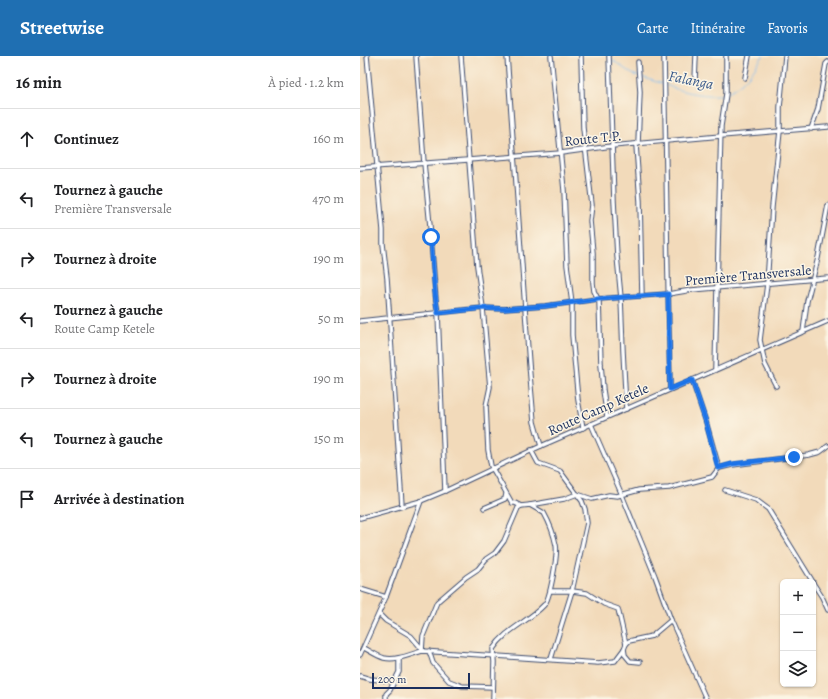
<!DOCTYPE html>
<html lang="fr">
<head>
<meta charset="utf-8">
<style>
  body { margin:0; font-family:Alegreya,serif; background:#f2f2f2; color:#202124 }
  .controls { position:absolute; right:12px; bottom:12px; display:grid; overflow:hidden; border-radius:6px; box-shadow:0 1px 3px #0004 }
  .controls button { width:36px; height:36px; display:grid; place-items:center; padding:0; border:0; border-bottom:1px solid #e0e0e0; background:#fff; color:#202124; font:20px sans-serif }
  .scale { position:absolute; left:12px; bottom:10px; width:98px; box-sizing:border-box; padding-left:4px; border:2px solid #1b2f5e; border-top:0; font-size:11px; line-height:14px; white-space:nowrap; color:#1b2f5e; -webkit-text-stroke:3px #fcf5e5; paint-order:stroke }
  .stop { position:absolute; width:12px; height:12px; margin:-9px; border:3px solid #1a73e8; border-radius:50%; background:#fff }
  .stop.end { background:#1a73e8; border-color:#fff; box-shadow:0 1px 4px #0008 }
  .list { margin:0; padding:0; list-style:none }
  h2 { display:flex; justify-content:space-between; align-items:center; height:52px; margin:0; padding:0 16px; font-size:17px }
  h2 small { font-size:13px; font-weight:400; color:#757577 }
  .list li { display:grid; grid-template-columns:26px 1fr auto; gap:12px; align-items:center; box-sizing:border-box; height:60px; padding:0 16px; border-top:1px solid #e0e0e0 }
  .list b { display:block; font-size:15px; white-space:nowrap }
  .list p { margin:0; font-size:13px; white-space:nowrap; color:#757577 }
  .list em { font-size:13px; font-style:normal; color:#757577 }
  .icon { flex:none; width:22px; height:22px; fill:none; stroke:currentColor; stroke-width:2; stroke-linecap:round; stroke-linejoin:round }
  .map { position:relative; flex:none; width:468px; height:643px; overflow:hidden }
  header { display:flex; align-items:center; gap:24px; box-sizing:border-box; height:56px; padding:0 20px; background:#1f6fb2; color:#fff }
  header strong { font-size:19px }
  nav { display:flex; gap:22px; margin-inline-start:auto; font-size:14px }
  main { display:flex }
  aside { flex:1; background:#fff }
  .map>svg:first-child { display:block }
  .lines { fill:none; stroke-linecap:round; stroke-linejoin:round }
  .stream { stroke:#7bbbef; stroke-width:1 }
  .minor-casing { stroke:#3b496c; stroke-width:5.5 }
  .minor { stroke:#fff; stroke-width:3.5 }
  .route { stroke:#1a73e8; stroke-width:5 }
  .labels { text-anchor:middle; stroke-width:3; stroke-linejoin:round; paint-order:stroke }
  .street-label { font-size:14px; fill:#1b2f5e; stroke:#fcf5e5 }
  .water-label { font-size:15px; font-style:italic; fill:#38598a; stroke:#fcf5e5 }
</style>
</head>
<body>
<header>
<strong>Streetwise</strong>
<nav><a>Carte</a><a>Itinéraire</a><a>Favoris</a></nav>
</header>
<main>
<aside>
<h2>16 min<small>À pied · 1.2 km</small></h2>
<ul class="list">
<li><svg class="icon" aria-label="ahead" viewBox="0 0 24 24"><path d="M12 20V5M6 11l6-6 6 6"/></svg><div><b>Continuez</b></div><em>160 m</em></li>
<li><svg class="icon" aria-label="left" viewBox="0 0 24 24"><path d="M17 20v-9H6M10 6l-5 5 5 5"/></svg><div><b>Tournez à gauche</b><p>Première Transversale</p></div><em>470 m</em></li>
<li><svg class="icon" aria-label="right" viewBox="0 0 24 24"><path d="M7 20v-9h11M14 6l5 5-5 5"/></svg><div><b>Tournez à droite</b></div><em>190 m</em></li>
<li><svg class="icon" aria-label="left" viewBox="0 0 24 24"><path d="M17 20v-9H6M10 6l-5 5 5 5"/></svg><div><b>Tournez à gauche</b><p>Route Camp Ketele</p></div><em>50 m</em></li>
<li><svg class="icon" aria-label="right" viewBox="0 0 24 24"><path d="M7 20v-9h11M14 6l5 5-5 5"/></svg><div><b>Tournez à droite</b></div><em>190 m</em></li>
<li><svg class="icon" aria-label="left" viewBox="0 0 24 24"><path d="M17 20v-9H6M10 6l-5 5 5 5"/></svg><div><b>Tournez à gauche</b></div><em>150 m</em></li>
<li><svg class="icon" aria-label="arrive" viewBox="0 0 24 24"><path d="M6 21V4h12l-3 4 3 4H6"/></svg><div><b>Arrivée à destination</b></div></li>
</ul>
</aside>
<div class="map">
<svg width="468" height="643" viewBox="0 0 468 643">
  <rect width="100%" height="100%" fill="#fcf5e5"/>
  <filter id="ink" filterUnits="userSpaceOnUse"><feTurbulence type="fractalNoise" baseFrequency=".025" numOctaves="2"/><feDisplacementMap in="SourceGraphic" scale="8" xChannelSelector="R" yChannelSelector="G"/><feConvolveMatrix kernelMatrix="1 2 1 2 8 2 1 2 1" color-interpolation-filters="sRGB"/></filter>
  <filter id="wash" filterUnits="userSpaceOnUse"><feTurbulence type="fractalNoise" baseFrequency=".012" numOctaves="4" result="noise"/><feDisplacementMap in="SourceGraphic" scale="16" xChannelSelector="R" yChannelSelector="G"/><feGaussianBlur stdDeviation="0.9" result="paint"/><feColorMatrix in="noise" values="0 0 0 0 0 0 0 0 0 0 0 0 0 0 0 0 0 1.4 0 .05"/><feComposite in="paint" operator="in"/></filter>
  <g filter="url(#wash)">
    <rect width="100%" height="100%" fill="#f2daba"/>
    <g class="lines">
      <!-- stream -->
      <g class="stream">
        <path d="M251,3L272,18L278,20"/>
        <path d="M281,21L303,28"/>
        <path d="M306,29C320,36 350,42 365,38"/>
        <path d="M368,36C384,28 393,15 403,0"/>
      </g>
    </g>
  </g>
  <g filter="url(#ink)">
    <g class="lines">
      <defs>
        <g id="minor">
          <path d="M7,0L23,174V188L27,222L42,450"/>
          <path d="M56,0L64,107L70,170L76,245L78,257L85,435"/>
          <path d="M101,0L117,210L123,252L130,331L126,350L128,394L131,410L152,447H155L161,450L170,449L184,457C189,466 194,479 196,489C198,498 190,544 184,549C168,566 146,573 133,593L134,606L133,643"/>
          <path d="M147,0L169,308L174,366L181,390"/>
          <path d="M191,0L204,134L207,209L212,247V279L218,344L223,372"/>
          <path d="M221,0L223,72L232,149L230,165L233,197V227L234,235L239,245L241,308L243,334L247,361"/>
          <path d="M249,0L254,145L257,200L261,242L263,295L266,353"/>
          <path d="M304,0L310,333"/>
          <path d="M385,22L389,0"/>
          <path d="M335,25L336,0"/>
          <path d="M451,73L458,53L466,8L468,6"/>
          <path d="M278,88L280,36L278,6"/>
          <path d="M276,89L280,145L282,240"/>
          <path d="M0,112L201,97L252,90L361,80L468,71"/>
          <path d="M0,265L123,252L144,253L185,250L238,243L308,238L332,234L468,222"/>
          <path d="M443,276L447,245L458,202L468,149"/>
          <path d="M355,314L361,70L366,38V0"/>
          <path d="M332,324L346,366L359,412"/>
          <path d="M416,330L405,308L400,284L407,228L412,151L420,75V51L425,0"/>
          <path d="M231,368L262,439L295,520L311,564L346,643"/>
          <path d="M171,394L178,407L200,415L222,445L225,453L227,467L212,535L191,603"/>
          <path d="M365,434L396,444L408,453L453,526"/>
          <path d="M170,449L204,443L217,438L232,443L249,439L257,440L279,434L309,432L352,421L359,412L372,409L449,399L460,396L468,390"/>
          <path d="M124,452L145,443L146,438"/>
          <path d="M0,462L61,445L85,435L181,390L468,265"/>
          <path d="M453,527L462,541L468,554"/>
          <path d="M0,533L26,541"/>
          <path d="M19,558L26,565L51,580L62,593"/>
          <path d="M266,588L269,585L292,580L311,564"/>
          <path d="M4,592C10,595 17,600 24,602C36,605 51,598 62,595L238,607L255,605L264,593L266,588L258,553L244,548L227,537L212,535H191"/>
          <path d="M264,593L265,599L270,605L280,606"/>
          <path d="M62,595L63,580L77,546L106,521L118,513L126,503L135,497L144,485L158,452L161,450"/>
          <path d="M69,595L73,607L89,625L102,630L133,631"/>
          <path d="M0,599L26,541L61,445"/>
          <path d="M0,620L10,623L33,625"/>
          <path d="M26,643V638L30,634L39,616V602"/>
        </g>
      </defs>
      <!-- minor casing -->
      <use href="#minor" class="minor-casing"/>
      <!-- minor -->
      <use href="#minor" class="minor"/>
    </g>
  </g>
  <g class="lines" filter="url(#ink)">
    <!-- route -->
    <path class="route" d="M71,181C73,206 73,232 78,257L123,252L144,253L185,250L238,243L308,238L310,333L332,324L346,366L358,412L372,408L434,401"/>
  </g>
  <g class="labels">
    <!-- street labels -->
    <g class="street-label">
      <text transform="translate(233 82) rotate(-6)" y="5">Route T.P.</text>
      <text transform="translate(388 219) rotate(-5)" y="5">Première Transversale</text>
      <text transform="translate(238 353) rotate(-24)" y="5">Route Camp Ketele</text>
    </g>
    <!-- water labels -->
    <g class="water-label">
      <text transform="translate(331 24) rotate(11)" y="5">Falanga</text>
    </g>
  </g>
</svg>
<div class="controls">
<button>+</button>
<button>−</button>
<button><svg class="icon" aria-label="layers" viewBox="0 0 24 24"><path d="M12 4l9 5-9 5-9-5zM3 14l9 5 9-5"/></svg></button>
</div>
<div class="scale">200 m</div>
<div class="stop" style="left:71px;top:181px"></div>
<div class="stop end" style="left:434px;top:401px"></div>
</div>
</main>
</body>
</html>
